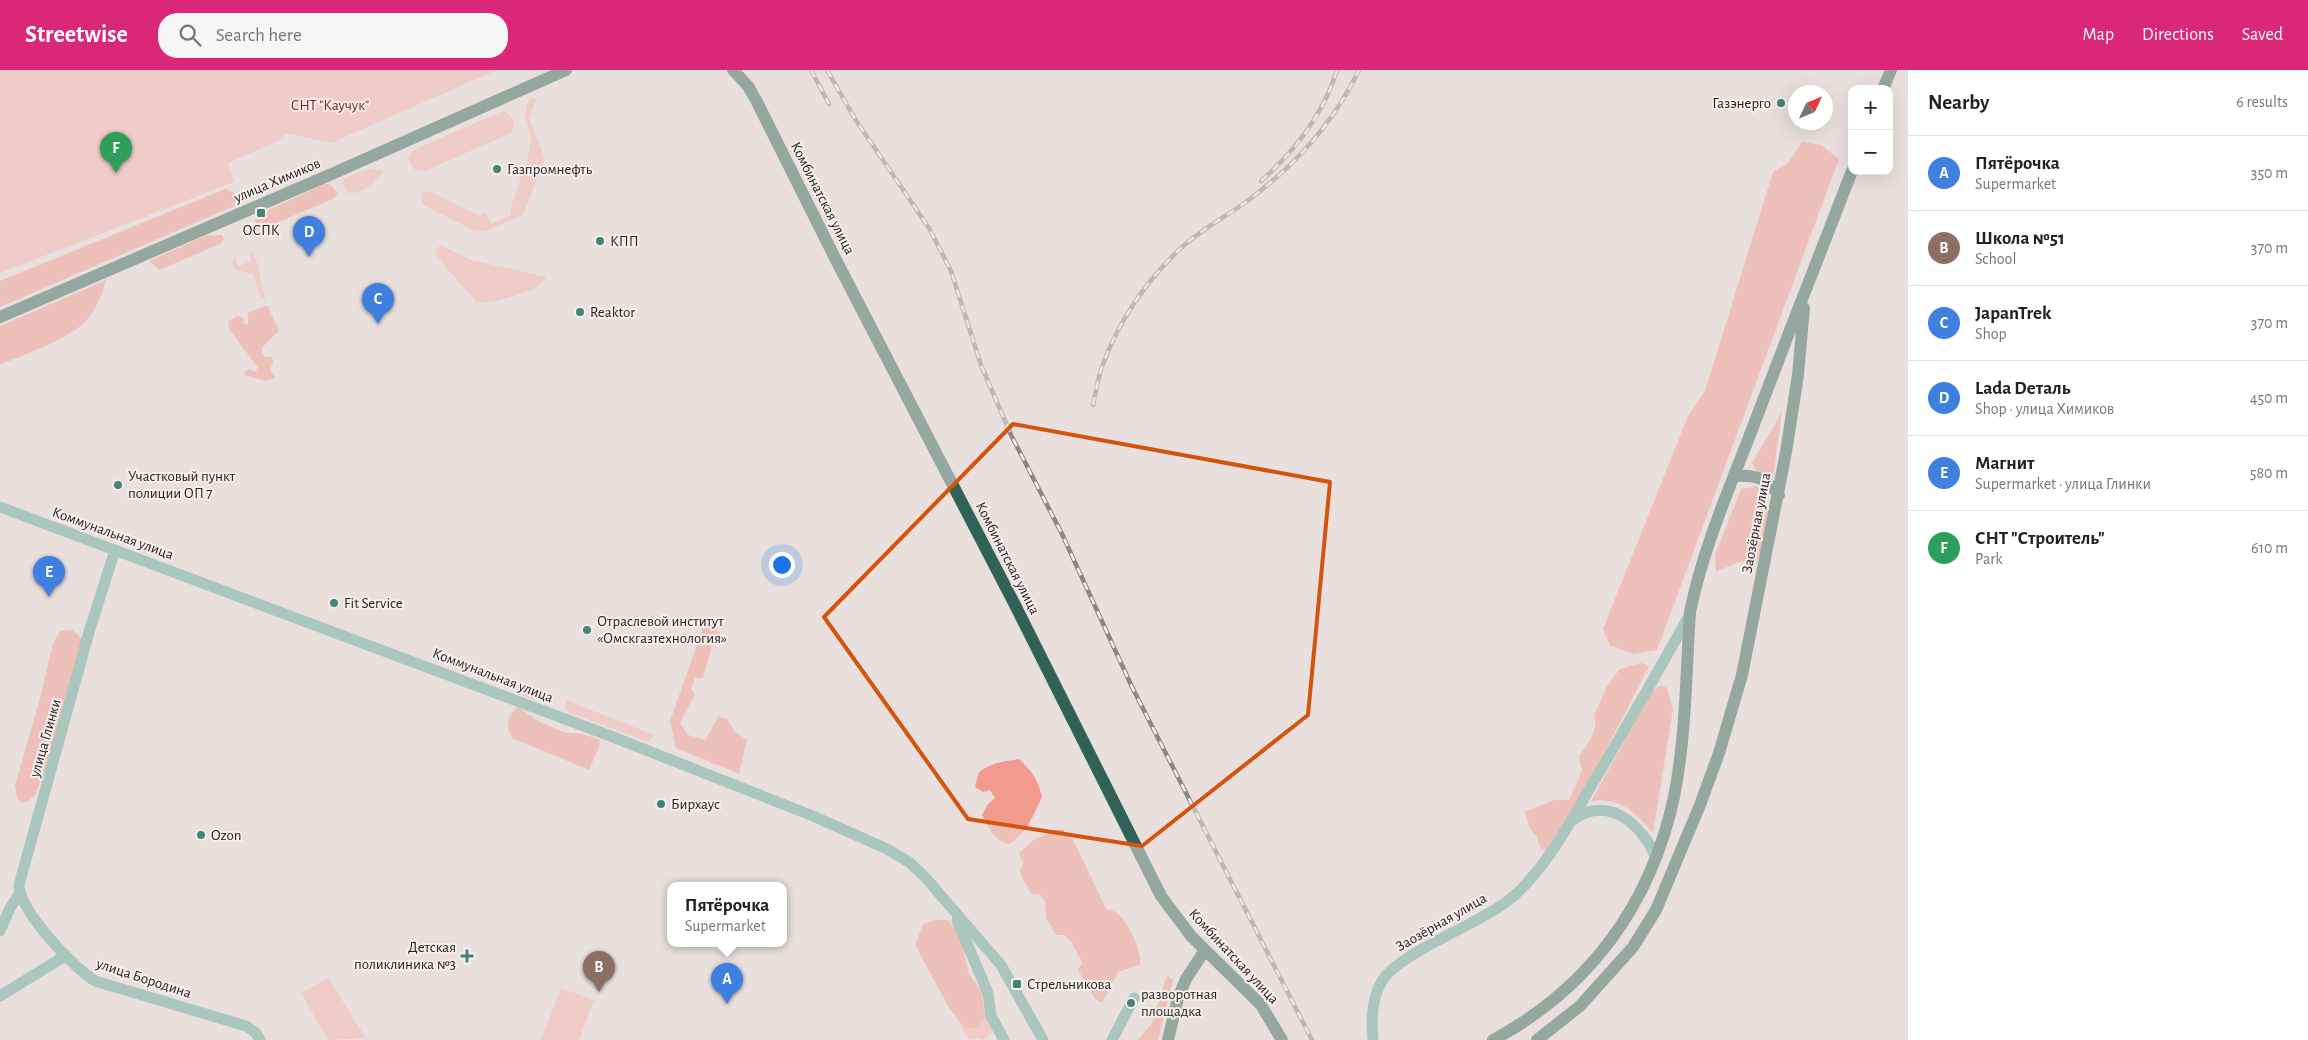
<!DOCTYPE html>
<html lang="en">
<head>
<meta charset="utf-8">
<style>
  body { margin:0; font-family:"Alegreya Sans",sans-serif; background:#f6f6f6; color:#222 }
  .controls { position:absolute; right:15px; top:15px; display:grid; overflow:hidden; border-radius:10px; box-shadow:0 5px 20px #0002 }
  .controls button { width:45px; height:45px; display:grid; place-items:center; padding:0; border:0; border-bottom:1px solid #e0e0e0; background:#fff; color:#222; font:25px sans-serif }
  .compass { position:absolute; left:1788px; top:15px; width:45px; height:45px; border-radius:50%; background:#fff; box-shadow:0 5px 20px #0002; rotate:46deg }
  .you { position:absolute; left:781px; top:494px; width:18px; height:18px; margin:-12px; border:4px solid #fff; border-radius:50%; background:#1a73e8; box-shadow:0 0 0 8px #1a73e833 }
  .badge { display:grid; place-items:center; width:32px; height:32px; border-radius:50%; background:#db2777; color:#fff; font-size:16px; font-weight:700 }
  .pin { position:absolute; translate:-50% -41px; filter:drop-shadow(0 1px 2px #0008) }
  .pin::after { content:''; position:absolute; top:26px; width:18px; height:15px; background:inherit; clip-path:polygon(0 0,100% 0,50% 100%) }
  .popup { position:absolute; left:667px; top:812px; width:120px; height:65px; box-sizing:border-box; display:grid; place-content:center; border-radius:10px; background:#fff; filter:drop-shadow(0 1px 4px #0005); font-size:16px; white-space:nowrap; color:#767676 }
  .popup b { font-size:19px; color:#222 }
  .popup::after { content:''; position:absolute; left:50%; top:100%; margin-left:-10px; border:10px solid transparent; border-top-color:#fff }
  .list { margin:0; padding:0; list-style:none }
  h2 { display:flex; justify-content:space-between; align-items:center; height:65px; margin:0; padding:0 20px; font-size:21px }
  h2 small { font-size:16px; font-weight:400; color:#767676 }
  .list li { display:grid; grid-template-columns:32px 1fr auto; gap:15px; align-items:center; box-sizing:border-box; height:75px; padding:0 20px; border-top:1px solid #e0e0e0 }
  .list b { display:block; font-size:19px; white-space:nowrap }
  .list p { margin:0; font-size:16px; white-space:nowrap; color:#767676 }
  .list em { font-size:16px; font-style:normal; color:#767676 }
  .icon { flex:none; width:28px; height:28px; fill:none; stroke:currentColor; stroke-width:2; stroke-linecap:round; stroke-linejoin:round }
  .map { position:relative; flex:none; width:1908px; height:970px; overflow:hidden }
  header { display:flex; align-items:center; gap:30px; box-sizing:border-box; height:70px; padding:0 25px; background:#db2777; color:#fff }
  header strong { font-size:24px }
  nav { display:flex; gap:28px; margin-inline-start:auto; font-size:18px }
  .search { width:350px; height:45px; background:#f6f6f6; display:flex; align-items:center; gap:12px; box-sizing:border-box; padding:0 18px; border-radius:20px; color:#767676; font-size:19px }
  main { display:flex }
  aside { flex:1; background:#fff }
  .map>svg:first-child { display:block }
  .green { fill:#f5b4aa }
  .forest { fill:#f29a8d }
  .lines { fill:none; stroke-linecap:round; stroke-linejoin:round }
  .minor { stroke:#5fa697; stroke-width:11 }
  .major { stroke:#306258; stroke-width:12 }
  .rail-casing { stroke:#8d8685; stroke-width:4.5 }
  .rail { stroke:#f6edec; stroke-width:2.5; stroke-dasharray:8; stroke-linecap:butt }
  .marked { fill:none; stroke:#d4540e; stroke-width:4; stroke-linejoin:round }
  .poi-dot { fill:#428578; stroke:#f6edec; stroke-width:2 }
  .labels { text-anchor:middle; stroke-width:4; stroke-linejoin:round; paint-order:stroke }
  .poi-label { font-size:15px; fill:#252222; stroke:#f6edec; text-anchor:start }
  .park-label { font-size:15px; fill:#852018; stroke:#f6edec }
  .street-label { font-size:15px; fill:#252222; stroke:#f6edec }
</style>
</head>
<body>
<header>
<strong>Streetwise</strong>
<div class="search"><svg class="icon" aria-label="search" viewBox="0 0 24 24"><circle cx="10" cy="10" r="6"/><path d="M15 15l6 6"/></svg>Search here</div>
<nav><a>Map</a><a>Directions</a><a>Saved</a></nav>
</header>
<main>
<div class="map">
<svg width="1908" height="970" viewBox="0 0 1908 970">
  <rect width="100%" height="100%" fill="#e9e0de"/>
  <!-- green -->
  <g class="green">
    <path d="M0,0H497L331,73L287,63L276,72L228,93L234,112L0,203Z"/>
    <path d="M531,27L536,30L529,48L545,89L523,145L489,160L476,162L422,134L421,124L429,121L473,143L480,145L486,143L491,154L510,145C513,122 526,100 530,77C533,57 518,48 531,27Z"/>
    <path d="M503,41C514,45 518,56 509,64L425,101L415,100L409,91V85L415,79Z"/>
    <path d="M376,99L385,101C374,111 363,127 346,122L342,112L344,108L366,100Z"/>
    <path d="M440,175L471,190L547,207L535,219L498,231L477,233L437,187L435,182Z"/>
    <path d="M250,180C262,194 259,212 266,230L260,226L253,204L235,200L232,194L234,186L238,196L251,191Z"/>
    <path d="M507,608L535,618L545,620L533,630L522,625L512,613L507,610Z"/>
    <path d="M566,630L654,665L649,672L565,641Z"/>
    <path d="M328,908L366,968L328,970L301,923Z"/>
    <path d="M561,918L594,930L579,970H541Z"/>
    <path d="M980,930L993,962L983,970L978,968L969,970L951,937Z"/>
  </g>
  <!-- forest -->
  <g class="forest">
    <path d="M1802,72L1821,75L1839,89L1657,580L1633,584L1610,575L1603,559L1688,346L1705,321L1773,102L1788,93Z"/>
    <path d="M324,114H330L338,124L333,129L264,158L257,157L255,150L258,145Z"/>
    <path d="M225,119L233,122L237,129L234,136L0,237V211Z"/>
    <path d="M222,165L224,169L220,174L159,200L149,191L205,166Z"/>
    <path d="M106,210C102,225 95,243 83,254C62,272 25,284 0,295V256Z"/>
    <path d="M267,235L279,260L262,278V283L265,287H272L273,293L270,299L275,308L266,311L244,305L246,301L250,299L254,302L258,298L230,260L228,251L238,246L244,249L243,253L248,255V243Z"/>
    <path d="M1782,342L1773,407L1757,401L1752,393Z"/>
    <path d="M1756,416C1779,433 1763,469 1757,493L1738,492L1716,502L1715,485L1741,419Z"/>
    <path d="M713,556L722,566L713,572L703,608H695L691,619L695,624L680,653L688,665L706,670L718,646L727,649L734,661L747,670L739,704L676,678L670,651L703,558Z"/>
    <path d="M72,560L83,569L46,697L36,723L29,731L21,733L17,728L15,715L39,632L53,574L60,561Z"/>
    <path d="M1641,593L1649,596C1617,660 1585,721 1546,781L1540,778L1537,767L1530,759L1525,742L1554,730H1569L1582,701L1579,687C1587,674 1599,661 1594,646L1607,616L1620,599Z"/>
    <path d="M1661,615L1667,618L1673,639L1653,763C1635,742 1620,727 1591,731L1652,622Z"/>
    <path d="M518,637L538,651L566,663H578L599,669L600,674L589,700L512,668C506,658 507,643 518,637Z"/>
    <path d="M1019,689C1032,701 1038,710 1042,727C1034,744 1026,765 1009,774C994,770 989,759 982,745L988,734L995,728L990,720L983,722L975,717L979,702C992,693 1003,691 1019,689Z"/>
    <path d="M1055,760H1063L1074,771L1106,839C1110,840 1115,841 1118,844C1129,853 1142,881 1140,895L1118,902L1102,933L1095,929L1078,900L1082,893L1072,873L1065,865H1056L1046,848L1045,831L1040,825L1032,824L1022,809L1020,799L1023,794L1019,783L1032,771Z"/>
    <path d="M935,850H948L960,865L969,904L981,920L985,948L977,957L967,959L949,938L915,875L923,854Z"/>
    <path d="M1167,905L1173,910L1158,970H1138L1152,953Z"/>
  </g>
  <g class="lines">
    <!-- minor -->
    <g class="minor">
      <path d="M0,437L613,667L813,746L887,779L909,792L925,807L1001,895L1043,970"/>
      <path d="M115,480L89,562L19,815C20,842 73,897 95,911L246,956L256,963L260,970"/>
      <path d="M1573,750C1608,724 1643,755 1656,788"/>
      <path d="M957,850L988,923L991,946L1004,970"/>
      <path d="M0,861L10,838L20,823"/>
      <path d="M0,926L65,886"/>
      <path d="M1112,970L1134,928"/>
      <path d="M1373,970C1371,951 1372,928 1382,911C1400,882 1478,855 1509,830C1546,800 1570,752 1594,711C1627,656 1659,600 1690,544"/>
    </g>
    <!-- major -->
    <g class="major">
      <path d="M733,0L748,16L756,30L837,192L1014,533L1161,826L1191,866L1261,935L1282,970"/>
      <path d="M1883,19L1891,0"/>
      <path d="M0,247L334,103L566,0"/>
      <path d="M1734,406C1756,405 1765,407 1779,425"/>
      <path d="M1168,970L1178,928L1186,909L1205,880"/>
      <path d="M1493,970C1590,918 1651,834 1674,727C1686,667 1686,603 1690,542C1702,483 1726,426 1748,370C1782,280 1817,191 1852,101"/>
      <path d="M1537,970L1580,936L1633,877L1656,840L1700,735L1719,683L1742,605L1786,382L1798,305L1804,238"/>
    </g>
    <defs>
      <g id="rail">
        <path d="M811,0L829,34"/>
        <path d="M827,0L855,49L929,158L951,201L981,295L1011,365L1062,464L1132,617L1312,970"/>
        <path d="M1261,111C1296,80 1323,45 1337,0"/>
        <path d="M1093,335C1096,321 1098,307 1103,294C1120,249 1147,210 1181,178C1201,160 1225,147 1246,132C1295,96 1333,54 1359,0"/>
      </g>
    </defs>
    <!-- rail casing -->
    <use href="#rail" class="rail-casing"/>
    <!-- rail -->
    <use href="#rail" class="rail"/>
  </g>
  <!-- marked area -->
  <path d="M0 0H1908V970H0ZM1013,354L1330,412L1308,645L1142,776L968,749L824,547Z" fill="#e9e0de" fill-opacity=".55" fill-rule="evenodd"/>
  <path class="marked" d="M1013,354L1330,412L1308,645L1142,776L968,749L824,547Z"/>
  <!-- markers -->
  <g class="poi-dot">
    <circle cx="1781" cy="33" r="5"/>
    <circle cx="497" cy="99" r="5"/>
    <rect x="256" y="138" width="10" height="10" rx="2.5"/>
    <circle cx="600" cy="171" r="5"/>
    <circle cx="580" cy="242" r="5"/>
    <circle cx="118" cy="415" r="5"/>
    <circle cx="334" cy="533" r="5"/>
    <circle cx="587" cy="560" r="5"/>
    <circle cx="661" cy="734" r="5"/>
    <circle cx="201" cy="765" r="5"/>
    <path d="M464.5 878.5h5v5h5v5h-5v5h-5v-5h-5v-5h5z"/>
    <rect x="1012" y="909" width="10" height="10" rx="2.5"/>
    <circle cx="1131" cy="933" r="5"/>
  </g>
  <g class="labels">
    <!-- poi labels -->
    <g class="poi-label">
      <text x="1771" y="38" text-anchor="end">Газэнерго</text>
      <text x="507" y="104">Газпромнефть</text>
      <text x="261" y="165" text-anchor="middle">ОСПК</text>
      <text x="610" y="176">КПП</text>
      <text x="590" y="247">Reaktor</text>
      <text x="128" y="411">Участковый пункт<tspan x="128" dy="17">полиции ОП 7</tspan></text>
      <text x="344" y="538">Fit Service</text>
      <text x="597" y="556">Отраслевой институт<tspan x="597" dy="17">«Омскгазтехнология»</tspan></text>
      <text x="671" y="739">Бирхаус</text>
      <text x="211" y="770">Ozon</text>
      <text x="456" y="882" text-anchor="end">Детская<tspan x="456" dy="17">поликлиника №3</tspan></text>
      <text x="1027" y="919">Стрельникова</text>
      <text x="1141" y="929">разворотная<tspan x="1141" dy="17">площадка</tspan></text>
    </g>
    <!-- park labels -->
    <g class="park-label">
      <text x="330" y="40">СНТ "Каучук"</text>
    </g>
    <!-- street labels -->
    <g class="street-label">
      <text transform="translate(277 110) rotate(-23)" y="5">улица Химиков</text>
      <text transform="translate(823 128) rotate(63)" y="5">Комбинатская улица</text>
      <text transform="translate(1756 453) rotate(-79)" y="5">Заозёрная улица</text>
      <text transform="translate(113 463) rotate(20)" y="5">Коммунальная улица</text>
      <text transform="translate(1008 488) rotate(63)" y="5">Комбинатская улица</text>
      <text transform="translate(493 605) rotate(21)" y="5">Коммунальная улица</text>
      <text transform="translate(45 668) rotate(-74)" y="5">улица Глинки</text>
      <text transform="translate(1441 852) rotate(-30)" y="5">Заозёрная улица</text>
      <text transform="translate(1234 886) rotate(47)" y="5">Комбинатская улица</text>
      <text transform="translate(144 908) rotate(18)" y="5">улица Бородина</text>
    </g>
  </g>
</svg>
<div class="controls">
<button>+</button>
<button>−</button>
</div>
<svg class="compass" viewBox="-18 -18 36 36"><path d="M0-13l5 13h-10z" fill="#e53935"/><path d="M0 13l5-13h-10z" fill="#767676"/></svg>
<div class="you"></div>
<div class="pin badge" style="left:727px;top:934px;background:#3f7fe0">A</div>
<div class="popup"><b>Пятёрочка</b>Supermarket</div>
<div class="pin badge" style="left:599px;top:922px;background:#8d6e63">B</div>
<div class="pin badge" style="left:378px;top:254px;background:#3f7fe0">C</div>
<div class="pin badge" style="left:309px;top:187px;background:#3f7fe0">D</div>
<div class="pin badge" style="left:49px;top:527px;background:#3f7fe0">E</div>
<div class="pin badge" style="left:116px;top:103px;background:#2e9e5b">F</div>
</div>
<aside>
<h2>Nearby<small>6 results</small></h2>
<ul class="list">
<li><span class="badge" style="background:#3f7fe0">A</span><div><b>Пятёрочка</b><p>Supermarket</p></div><em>350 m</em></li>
<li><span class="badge" style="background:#8d6e63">B</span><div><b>Школа №51</b><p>School</p></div><em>370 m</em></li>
<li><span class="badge" style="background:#3f7fe0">C</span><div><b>JapanTrek</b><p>Shop</p></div><em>370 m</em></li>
<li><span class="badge" style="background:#3f7fe0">D</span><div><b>Lada Dеталь</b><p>Shop · улица Химиков</p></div><em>450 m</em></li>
<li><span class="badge" style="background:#3f7fe0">E</span><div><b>Магнит</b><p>Supermarket · улица Глинки</p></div><em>580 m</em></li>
<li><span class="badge" style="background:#2e9e5b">F</span><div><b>СНТ &quot;Строитель&quot;</b><p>Park</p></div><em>610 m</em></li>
</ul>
</aside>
</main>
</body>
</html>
